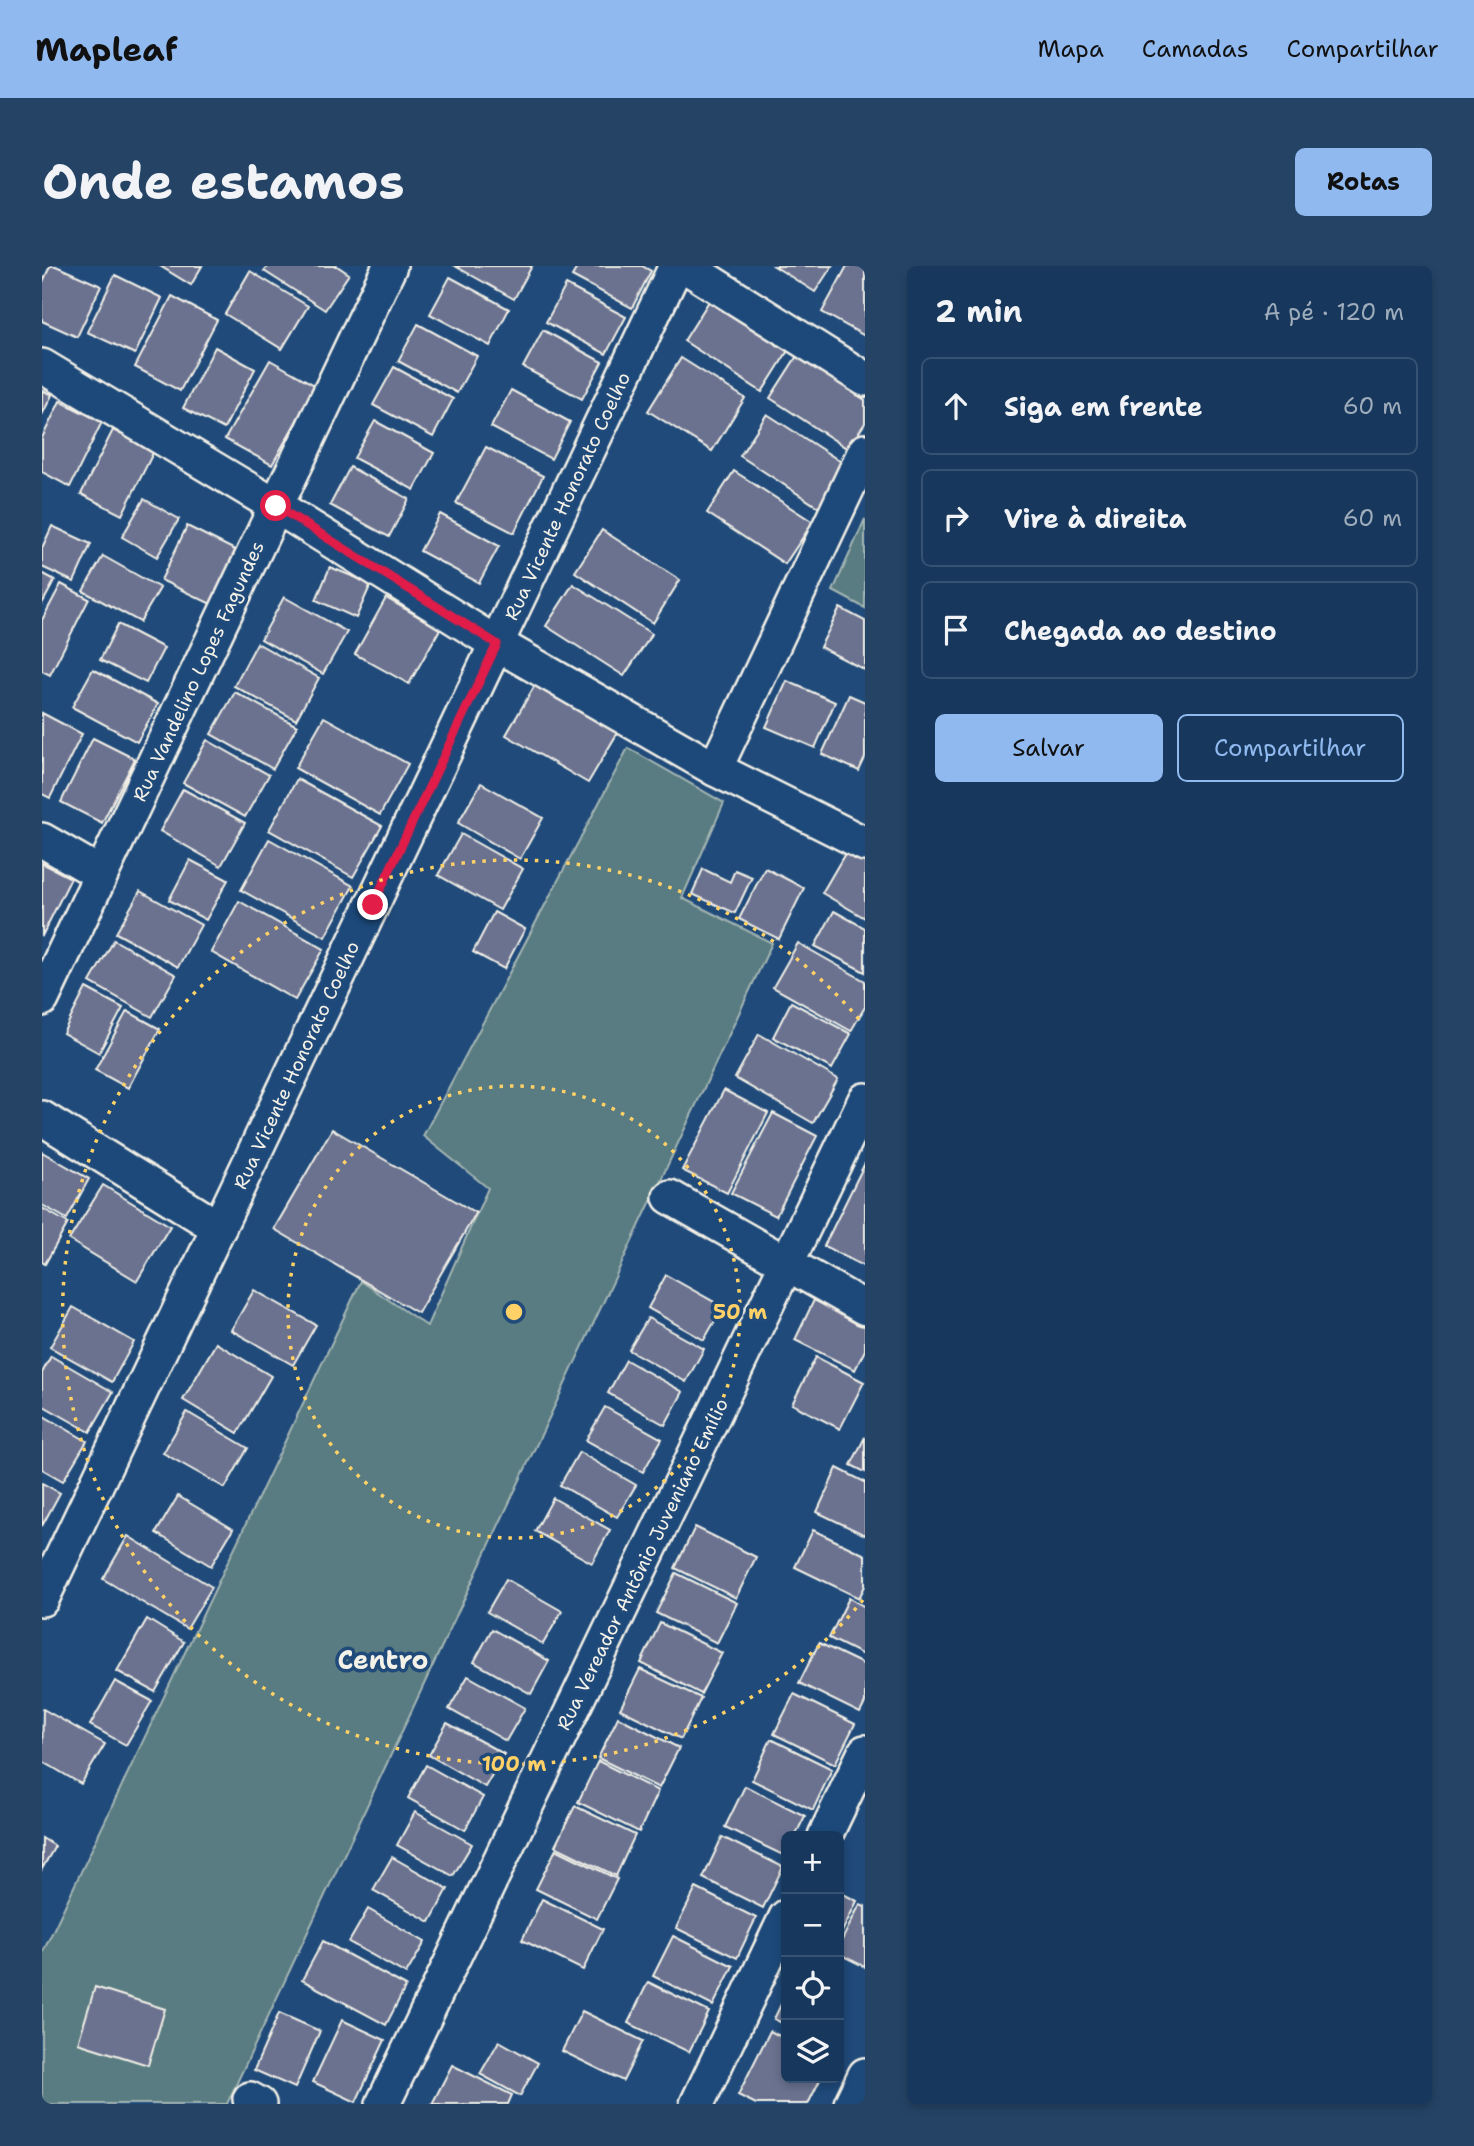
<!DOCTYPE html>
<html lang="pt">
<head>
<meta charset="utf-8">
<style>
  body { margin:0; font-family:"Shantell Sans",sans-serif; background:#244365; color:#f1f3f6 }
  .controls { position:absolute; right:21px; bottom:21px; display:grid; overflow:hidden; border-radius:10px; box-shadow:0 4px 10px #0003 }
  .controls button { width:63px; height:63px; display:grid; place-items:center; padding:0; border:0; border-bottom:2px solid #365272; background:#17385c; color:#f1f3f6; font:35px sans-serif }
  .stop { position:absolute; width:21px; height:21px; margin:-16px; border:5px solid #e11d48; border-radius:50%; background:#fff }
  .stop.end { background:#e11d48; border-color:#fff; box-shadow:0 2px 7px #0008 }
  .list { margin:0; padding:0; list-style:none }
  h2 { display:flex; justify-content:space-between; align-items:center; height:91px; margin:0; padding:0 28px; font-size:30px }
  h2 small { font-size:23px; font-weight:400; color:#9eacbb }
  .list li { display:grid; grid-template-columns:46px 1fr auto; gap:21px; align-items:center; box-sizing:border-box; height:98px; margin:0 14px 14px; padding:0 14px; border:2px solid #365272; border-radius:10px }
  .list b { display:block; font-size:26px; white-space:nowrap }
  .list em { font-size:23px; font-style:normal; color:#9eacbb }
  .actions { display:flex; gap:14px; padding:21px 28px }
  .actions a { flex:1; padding:16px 0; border:2px solid #90b9f0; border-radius:10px; text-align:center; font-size:24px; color:#90b9f0 }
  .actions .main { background:#90b9f0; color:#111 }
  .icon { flex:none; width:38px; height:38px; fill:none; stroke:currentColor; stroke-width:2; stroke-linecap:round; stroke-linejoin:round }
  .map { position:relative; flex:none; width:823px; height:1838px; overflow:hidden; border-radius:10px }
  header { display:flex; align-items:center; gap:42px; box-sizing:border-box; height:98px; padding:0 35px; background:#90b9f0; color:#111 }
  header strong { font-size:33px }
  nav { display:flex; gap:38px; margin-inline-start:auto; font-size:24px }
  .intro { display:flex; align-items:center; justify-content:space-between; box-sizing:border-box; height:168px; padding:0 42px }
  h1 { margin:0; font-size:49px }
  .button { padding:18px 32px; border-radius:10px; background:#90b9f0; color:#111; font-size:24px; font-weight:700 }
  main { display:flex; gap:42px; padding:0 42px }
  aside { flex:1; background:#17385c; border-radius:10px; box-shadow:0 4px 10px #0003 }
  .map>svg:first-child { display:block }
  .green { fill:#597c81; stroke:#a6b6b4; stroke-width:2 }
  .building { fill:#6b7290; stroke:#f4f1e8; stroke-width:2 }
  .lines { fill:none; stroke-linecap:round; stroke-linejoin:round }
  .street-casing { stroke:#f4f1e8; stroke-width:38 }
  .street { stroke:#1f4a7a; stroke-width:33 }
  .route { stroke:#e11d48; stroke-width:9 }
  .ring { fill:none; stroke:#ffd166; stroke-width:3.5; stroke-dasharray:3.5 7 }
  .labels { text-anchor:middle; stroke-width:7; stroke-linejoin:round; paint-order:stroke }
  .street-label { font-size:19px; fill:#f4f1e8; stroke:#1f4a7a }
  .district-label { font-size:26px; font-weight:bold; fill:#f4f1e8; stroke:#1f4a7a }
  .centre { fill:#ffd166; stroke:#1f4a7a; stroke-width:3.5 }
  .ring-label { font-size:21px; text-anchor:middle; font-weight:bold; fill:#ffd166; stroke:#1f4a7a; stroke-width:7; stroke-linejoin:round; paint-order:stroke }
</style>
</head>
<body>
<header>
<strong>Mapleaf</strong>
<nav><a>Mapa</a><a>Camadas</a><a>Compartilhar</a></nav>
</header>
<div class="intro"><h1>Onde estamos</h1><a class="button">Rotas</a></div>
<main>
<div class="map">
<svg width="823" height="1838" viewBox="0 0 823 1838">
  <rect width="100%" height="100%" fill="#1f4a7a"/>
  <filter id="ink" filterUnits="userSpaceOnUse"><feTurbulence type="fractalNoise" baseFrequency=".0143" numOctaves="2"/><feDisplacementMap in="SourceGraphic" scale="14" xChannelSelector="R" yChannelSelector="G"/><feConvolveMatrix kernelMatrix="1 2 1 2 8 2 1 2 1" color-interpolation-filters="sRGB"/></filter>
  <g filter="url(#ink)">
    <!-- green -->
    <g class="green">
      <path d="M823,253V342L791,325Z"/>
      <path d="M586,482L682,537L640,632L730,677L185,1838H0V1688L319,1015L385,1060L446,922L381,870Z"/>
    </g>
    <!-- building -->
    <g class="building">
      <path d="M8,0H14L59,20L35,71L0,55V18Z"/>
      <path d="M118,0H160L149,19Z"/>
      <path d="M226,0H295L307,8L283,44L222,5Z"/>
      <path d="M413,0H490L472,33Z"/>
      <path d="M536,0H600L609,5L590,42L530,10Z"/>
      <path d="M732,0H790L773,26Z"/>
      <path d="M805,0H823V70L780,46Z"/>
      <path d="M208,5L266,40L240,83L183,48Z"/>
      <path d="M73,9L120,32L93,88L45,66Z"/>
      <path d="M408,11L467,43L448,80L388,48Z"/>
      <path d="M524,19L584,51L564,88L504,56Z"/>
      <path d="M130,30L175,54L138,125L93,101Z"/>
      <path d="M669,32L747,83L720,126L642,75Z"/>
      <path d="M376,58L435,90L415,127L356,95Z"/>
      <path d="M501,64L560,96L540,133L481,101Z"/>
      <path d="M173,81L213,103L182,163L141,142Z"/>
      <path d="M755,90L823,134V157L806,183L728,132Z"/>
      <path d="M639,92L703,132L670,185L606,145Z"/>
      <path d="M228,94L274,120L230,199L183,173Z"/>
      <path d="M352,101L411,133L391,171L331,139Z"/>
      <path d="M0,124L10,129L0,149Z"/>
      <path d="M469,124L528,156L509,193L449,161Z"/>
      <path d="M18,135L60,156L28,221L0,206V172Z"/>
      <path d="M725,148L804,199L776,241L698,190Z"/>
      <path d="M333,155L392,187L372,224L312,192Z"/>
      <path d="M71,164L112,185L80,249L39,228Z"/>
      <path d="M444,181L501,210L472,267L414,237Z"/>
      <path d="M308,201L367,233L347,271L288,239Z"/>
      <path d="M692,205L771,256L743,298L665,247Z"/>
      <path d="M102,233L137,253L115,291L80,271Z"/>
      <path d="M398,248L457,280L437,317L378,285Z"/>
      <path d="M10,260L49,278L32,316L0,301V282Z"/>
      <path d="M145,260L197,286L171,339L119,314Z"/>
      <path d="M560,264L638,314L611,357L533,306Z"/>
      <path d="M61,290L118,322L98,356L41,325Z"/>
      <path d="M288,301L329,318L314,352L274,334Z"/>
      <path d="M0,307L13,314L0,338Z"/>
      <path d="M19,318L47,333L8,409L0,405V354Z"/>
      <path d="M531,318L610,368L582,410L504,360Z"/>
      <path d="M242,331L305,366L281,408L219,373Z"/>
      <path d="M344,332L398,363L367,418L313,388Z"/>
      <path d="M798,342L823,355V404L778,381Z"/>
      <path d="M76,358L122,382L104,417L58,394Z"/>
      <path d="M215,377L277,412L254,454L192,420Z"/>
      <path d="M51,403L116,438L95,476L30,441Z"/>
      <path d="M745,415L793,436L773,482L724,461Z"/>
      <path d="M493,419L576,466L546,517L464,469Z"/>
      <path d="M193,426L255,460L231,503L169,468Z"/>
      <path d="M807,429L823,436V492L817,505L780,488Z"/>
      <path d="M0,447L40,468L8,532L0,528Z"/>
      <path d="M282,451L366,498L338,549L253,502Z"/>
      <path d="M51,472L93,493L60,557L19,536Z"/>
      <path d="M165,474L227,509L203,551L141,517Z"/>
      <path d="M255,513L340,560L311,611L227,564Z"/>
      <path d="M439,517L501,552L478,593L416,557Z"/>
      <path d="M141,523L203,557L179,600L118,565Z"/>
      <path d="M419,568L481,603L458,644L396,609Z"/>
      <path d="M227,573L311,620L283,671L199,624Z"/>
      <path d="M805,584L823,594V652L780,627Z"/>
      <path d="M148,594L186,614L164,654L127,634Z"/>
      <path d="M0,597L29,612L0,670Z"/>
      <path d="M723,602L762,622L737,673L697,653Z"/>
      <path d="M661,603L688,616L693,604L710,611L693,647L650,628Z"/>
      <path d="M98,625L159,659L136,701L74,667Z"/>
      <path d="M197,635L282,683L253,734L169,686Z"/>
      <path d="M792,645L823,662V706L773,680Z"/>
      <path d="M452,646L483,663L462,703L431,686Z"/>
      <path d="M72,674L134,709L110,751L48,716Z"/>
      <path d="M756,677L823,715V741L809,765L731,721Z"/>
      <path d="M44,722L81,742L57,787L21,767Z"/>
      <path d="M749,736L809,768L790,803L731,771Z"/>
      <path d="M85,745L118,763L86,822L53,804Z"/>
      <path d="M717,768L796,813L771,857L693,812Z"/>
      <path d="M682,824L726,847L685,927L640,904Z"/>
      <path d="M731,847L775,870L734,950L689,927Z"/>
      <path d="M290,863L434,947L376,1047L232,963Z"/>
      <path d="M0,886L47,913L25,953L0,939Z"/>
      <path d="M823,897V1001L782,980Z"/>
      <path d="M61,919L128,960L95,1015L27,974Z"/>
      <path d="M0,942L26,957L3,998L0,996Z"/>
      <path d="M624,1009L681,1041L662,1074L606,1042Z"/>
      <path d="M212,1024L274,1059L251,1099L189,1064Z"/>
      <path d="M772,1034L823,1058V1084L813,1104L753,1074Z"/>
      <path d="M31,1041L92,1076L70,1116L8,1081Z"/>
      <path d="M606,1052L662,1083L644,1116L587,1084Z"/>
      <path d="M174,1077L229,1110L196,1167L141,1134Z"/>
      <path d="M9,1090L71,1126L48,1166L0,1139V1107Z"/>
      <path d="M774,1091L822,1116L798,1163L750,1138Z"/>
      <path d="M584,1094L641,1126L623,1159L566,1127Z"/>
      <path d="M563,1141L620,1173L601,1206L544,1174Z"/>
      <path d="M145,1146L206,1182L183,1222L121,1187Z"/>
      <path d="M0,1149L45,1175L21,1215L0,1203Z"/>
      <path d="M823,1171V1206L809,1199Z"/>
      <path d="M537,1186L594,1219L575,1251L518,1219Z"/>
      <path d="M795,1202L823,1216V1269L775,1246Z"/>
      <path d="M0,1217L18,1227L0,1260Z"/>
      <path d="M136,1230L191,1263L169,1300L114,1267Z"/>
      <path d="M511,1232L568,1264L550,1297L493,1265Z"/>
      <path d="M653,1261L714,1291L694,1332L633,1302Z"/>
      <path d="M771,1264L823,1289V1320L817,1332L753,1301Z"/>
      <path d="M86,1270L170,1321L145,1363L61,1313Z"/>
      <path d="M634,1307L695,1337L675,1377L614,1347Z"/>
      <path d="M464,1313L520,1345L501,1378L445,1346Z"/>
      <path d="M807,1332L823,1341V1390L787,1372Z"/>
      <path d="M105,1353L142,1376L113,1426L75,1405Z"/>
      <path d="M618,1357L680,1387L659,1428L599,1397Z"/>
      <path d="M450,1363L507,1395L489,1428L432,1396Z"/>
      <path d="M777,1377L823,1399V1437L818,1447L757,1417Z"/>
      <path d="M598,1403L659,1432L639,1473L578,1443Z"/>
      <path d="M426,1410L483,1442L464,1475L407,1443Z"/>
      <path d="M73,1415L110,1435L84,1479L48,1459Z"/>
      <path d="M752,1428L813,1458L793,1498L732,1468Z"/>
      <path d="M1,1443L63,1478L39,1518L0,1495Z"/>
      <path d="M576,1451L637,1482L617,1522L556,1492Z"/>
      <path d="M405,1457L462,1488L443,1521L387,1489Z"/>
      <path d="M729,1473L790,1503L771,1544L710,1514Z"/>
      <path d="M556,1495L616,1525L597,1566L536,1536Z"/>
      <path d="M384,1499L441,1531L423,1564L366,1532Z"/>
      <path d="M703,1520L763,1550L753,1570H744L743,1590L683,1561Z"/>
      <path d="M533,1540L593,1569L574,1610L513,1580Z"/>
      <path d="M373,1546L430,1578L411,1610L355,1579Z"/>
      <path d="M680,1571L741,1601L721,1642L661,1612Z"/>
      <path d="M0,1572L13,1580L0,1603Z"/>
      <path d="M514,1583L575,1613L555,1653L494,1623Z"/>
      <path d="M350,1591L406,1623L388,1656L331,1624Z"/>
      <path d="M654,1622L714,1652L695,1692L634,1662Z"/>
      <path d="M797,1626L815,1635L797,1672Z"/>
      <path d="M500,1633L561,1663L541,1704L480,1674Z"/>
      <path d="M818,1638L823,1640V1701L797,1688V1680Z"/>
      <path d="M326,1643L383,1676L364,1708L307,1676Z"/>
      <path d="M631,1670L691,1700L671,1740L611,1710Z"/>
      <path d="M281,1675L364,1720L344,1759L260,1714Z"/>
      <path d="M606,1716L667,1746L647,1786L586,1757Z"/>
      <path d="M53,1721L123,1743L106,1799L36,1777Z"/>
      <path d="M744,1728V1759L732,1753Z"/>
      <path d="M540,1745L601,1775L581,1815L520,1785Z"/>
      <path d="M237,1747L278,1765L253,1822L212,1804Z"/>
      <path d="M300,1754L343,1774L314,1836L271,1816Z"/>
      <path d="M728,1765L744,1773V1812H779L766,1838H714L696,1829Z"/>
      <path d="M457,1775L496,1797L478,1830L438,1808Z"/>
      <path d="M410,1799L470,1829L466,1838H390Z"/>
    </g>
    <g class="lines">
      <defs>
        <g id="street">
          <path d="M643,0L823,113"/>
          <path d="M0,100L234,240L455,378L673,503L823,578"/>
          <path d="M673,503L823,185"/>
          <path d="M0,574L59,608"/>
          <path d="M0,733L348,0"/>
          <path d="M0,852L177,962"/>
          <path d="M628,931L823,1042"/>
          <path d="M0,1333L634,0"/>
          <path d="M783,1570L823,1486"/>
          <path d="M208,1833L217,1838"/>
          <path d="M341,1838L823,834"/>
          <path d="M655,1838L744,1651"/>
          <path d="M809,1838L823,1809"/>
        </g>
      </defs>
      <!-- street casing -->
      <use href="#street" class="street-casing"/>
      <!-- street -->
      <use href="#street" class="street"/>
    </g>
  </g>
  <g class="lines" filter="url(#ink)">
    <!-- route -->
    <path class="route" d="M234,240L455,378L331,639"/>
  </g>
  <!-- distance rings -->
  <g class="ring">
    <circle cx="472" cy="1046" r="226"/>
    <path d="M821 1334A452 452 0 1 1 821 758"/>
  </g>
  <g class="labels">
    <!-- street labels -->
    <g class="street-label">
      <text transform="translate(525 230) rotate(-65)" y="7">Rua Vicente Honorato Coelho</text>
      <text transform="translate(156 405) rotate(-65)" y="7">Rua Vandelino Lopes Fagundes</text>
      <text transform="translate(254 799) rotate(-65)" y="7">Rua Vicente Honorato Coelho</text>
      <text transform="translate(600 1298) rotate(-64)" y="7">Rua Vereador Antônio Juveniano Emílio</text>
    </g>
    <!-- district labels -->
    <g class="district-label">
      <text x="341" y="1403">Centro</text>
    </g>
  </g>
  <circle cx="472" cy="1046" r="10" class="centre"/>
  <g class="ring-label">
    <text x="698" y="1053">50 m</text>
    <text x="472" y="1505">100 m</text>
  </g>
</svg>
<div class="controls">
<button>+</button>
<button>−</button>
<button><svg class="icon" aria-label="locate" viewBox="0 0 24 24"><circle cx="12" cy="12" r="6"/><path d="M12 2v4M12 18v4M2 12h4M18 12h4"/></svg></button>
<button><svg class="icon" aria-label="layers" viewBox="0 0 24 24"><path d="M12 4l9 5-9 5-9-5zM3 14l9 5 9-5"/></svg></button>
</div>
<div class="stop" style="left:234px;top:240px"></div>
<div class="stop end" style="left:331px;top:639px"></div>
</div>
<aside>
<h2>2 min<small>A pé · 120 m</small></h2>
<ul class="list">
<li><svg class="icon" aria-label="ahead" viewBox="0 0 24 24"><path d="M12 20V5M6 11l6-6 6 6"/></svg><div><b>Siga em frente</b></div><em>60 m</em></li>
<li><svg class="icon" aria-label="right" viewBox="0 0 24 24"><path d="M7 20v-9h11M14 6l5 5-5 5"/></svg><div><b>Vire à direita</b></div><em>60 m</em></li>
<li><svg class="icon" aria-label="arrive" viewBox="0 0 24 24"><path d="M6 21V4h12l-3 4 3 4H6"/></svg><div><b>Chegada ao destino</b></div></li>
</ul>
<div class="actions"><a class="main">Salvar</a><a>Compartilhar</a></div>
</aside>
</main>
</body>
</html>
